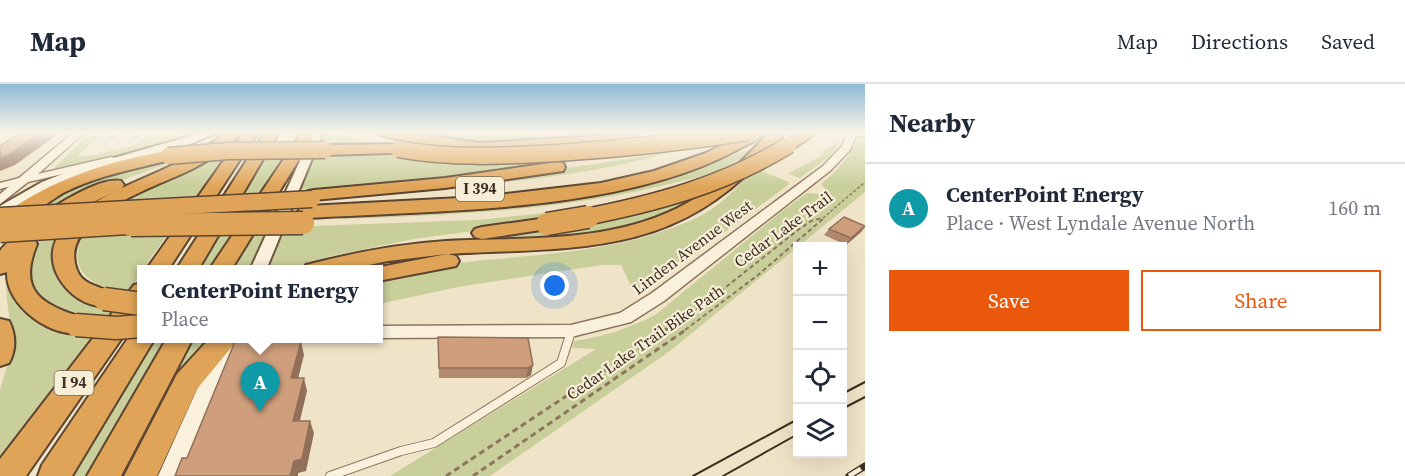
<!DOCTYPE html>
<html lang="en">
<head>
<meta charset="utf-8">
<style>
  body { margin:0; font-family:"Source Serif 4",serif; background:#f2f2f3; color:#1f2937 }
  .controls { position:absolute; right:18px; bottom:18px; display:grid; overflow:hidden; border-radius:0px; box-shadow:0 6px 24px #0002 }
  .controls button { width:54px; height:54px; display:grid; place-items:center; padding:0; border:0; border-bottom:2px solid #e0e1e3; background:#fff; color:#1f2937; font:30px sans-serif }
  .you { position:absolute; left:555px; top:202px; width:21px; height:21px; margin:-15px; border:4px solid #fff; border-radius:50%; background:#1a73e8; box-shadow:0 0 0 9px #1a73e833 }
  .badge { display:grid; place-items:center; width:39px; height:39px; border-radius:50%; background:#ea580c; color:#fff; font-size:20px; font-weight:700 }
  .pin { position:absolute; translate:-50% -50px; filter:drop-shadow(0 2px 3px #0008) }
  .pin::after { content:''; position:absolute; top:32px; width:21px; height:18px; background:inherit; clip-path:polygon(0 0,100% 0,50% 100%) }
  .popup { position:absolute; left:137px; top:181px; width:246px; height:78px; box-sizing:border-box; display:grid; place-content:center; border-radius:0px; background:#fff; filter:drop-shadow(0 2px 4px #0005); font-size:20px; white-space:nowrap; color:#747a83 }
  .popup b { font-size:22px; color:#1f2937 }
  .popup::after { content:''; position:absolute; left:50%; top:100%; margin-left:-12px; border:12px solid transparent; border-top-color:#fff }
  .list { margin:0; padding:0; list-style:none }
  h2 { display:flex; justify-content:space-between; align-items:center; height:78px; margin:0; padding:0 24px; font-size:26px }
  h2 small { font-size:20px; font-weight:400; color:#747a83 }
  .list li { display:grid; grid-template-columns:39px 1fr auto; gap:18px; align-items:center; box-sizing:border-box; height:90px; padding:0 24px; border-top:2px solid #e0e1e3 }
  .list b { display:block; font-size:22px; white-space:nowrap }
  .list p { margin:0; font-size:20px; white-space:nowrap; color:#747a83 }
  .list em { font-size:20px; font-style:normal; color:#747a83 }
  .actions { display:flex; gap:12px; padding:18px 24px }
  .actions a { flex:1; padding:14px 0; border:2px solid #ea580c; border-radius:0px; text-align:center; font-size:21px; color:#ea580c }
  .actions .main { background:#ea580c; color:#fff }
  .icon { flex:none; width:33px; height:33px; fill:none; stroke:currentColor; stroke-width:2; stroke-linecap:round; stroke-linejoin:round }
  .map { position:relative; flex:none; width:865px; height:392px; overflow:hidden }
  header { display:flex; align-items:center; gap:36px; box-sizing:border-box; height:84px; padding:0 30px; background:#fff; border-bottom:2px solid #e0e1e3 }
  header strong { font-size:28px }
  nav { display:flex; gap:33px; margin-inline-start:auto; font-size:21px }
  main { display:flex }
  aside { flex:1; background:#fff }
  .map>svg:first-child { display:block }
  .green { fill:#c9cf9b }
  .lines { fill:none; stroke-linecap:round; stroke-linejoin:round }
  .service-far1-casing { stroke:#8d765c; stroke-width:7 }
  .service-casing { stroke:#8d765c; stroke-width:10 }
  .minor-casing { stroke:#8d765c; stroke-width:3 }
  .tertiary-casing { stroke:#8d765c; stroke-width:3 }
  .secondary-casing { stroke:#6f573f; stroke-width:4 }
  .motorway-casing { stroke:#5b4430; stroke-width:4 }
  .path-far2 { stroke:#8d765c; stroke-width:1.5; stroke-dasharray:3 2; stroke-linecap:butt }
  .path-far1 { stroke:#8d765c; stroke-width:2; stroke-dasharray:4.5 3; stroke-linecap:butt }
  .path { stroke:#8d765c; stroke-width:3; stroke-dasharray:6 4; stroke-linecap:butt }
  .service-far1 { stroke:#faf1dc; stroke-width:4.5 }
  .service { stroke:#faf1dc; stroke-width:8 }
  .minor { fill:#faf1dc; fill-rule:evenodd }
  .tertiary { fill:#faf1dc; fill-rule:evenodd }
  .secondary { fill:#faf1dc; fill-rule:evenodd }
  .motorway { fill:#e0a458; fill-rule:evenodd }
  .tram { stroke:#3d2e20; stroke-width:2 }
  .rail-casing { stroke:#3d2e20; stroke-width:7 }
  .rail { stroke:#f7eed8; stroke-width:4.5; stroke-dasharray:14; stroke-linecap:butt }
  .motorway-bridge-far1-casing { stroke:#5b4430; stroke-width:19; stroke-linecap:butt }
  .motorway-bridge-casing { stroke:#5b4430; stroke-width:25; stroke-linecap:butt }
  .motorway-bridge-far1 { stroke:#e0a458; stroke-width:16 }
  .motorway-bridge { stroke:#e0a458; stroke-width:22 }
  .wall { fill:#b2896c }
  .shaded-wall { fill:#916f58 }
  .building { fill:#cf9f7d; stroke:#916f58; stroke-width:1.5 }
  .labels { text-anchor:middle; stroke-width:4.5; stroke-linejoin:round; paint-order:stroke }
  .shield { fill:#f7eed8; stroke:#756857; stroke-width:1.5 }
  .shield-label { font-size:15px; font-weight:bold; fill:#3d2e20 }
  .street-label { font-size:16px; fill:#3d2e20; stroke:#f7eed8 }
</style>
</head>
<body>
<header>
<strong>Map</strong>
<nav><a>Map</a><a>Directions</a><a>Saved</a></nav>
</header>
<main>
<div class="map">
<svg width="865" height="392" viewBox="0 0 865 392">
  <rect width="100%" height="100%" fill="#f0e4c8"/>
  <!-- green -->
  <g class="green">
    <path d="M323,48H337L376,63H317Z"/>
    <path d="M399,48H624L627,51L480,58Z"/>
    <path d="M147,50L195,52L174,59L62,86L54,84L86,53L101,51L77,72H89L136,61Z"/>
    <path d="M865,55V108L670,267L490,392H390L596,265L572,264L574,257C603,253 629,244 655,231L781,128L807,109L820,110L826,106L821,100C836,88 849,73 858,56Z"/>
    <path d="M836,59H839L829,73L800,94L788,90C800,82 812,78 824,70L822,68Z"/>
    <path d="M749,65L752,66C726,88 689,96 656,103C553,127 448,131 343,135V131L627,104L696,86Z"/>
    <path d="M646,67L495,89L403,99L300,105L315,68Z"/>
    <path d="M291,68L264,108L245,109L269,69Z"/>
    <path d="M668,69C603,87 538,96 470,101V98Z"/>
    <path d="M215,70H226L196,112L121,117Z"/>
    <path d="M156,76L175,77L104,103L68,120L33,122L68,103Z"/>
    <path d="M756,85L789,98L788,101L668,190L639,207L631,202L621,181H602L458,203L379,220L378,194C402,190 426,184 451,180C535,169 612,171 692,136C706,130 719,121 730,110C739,102 745,91 756,85Z"/>
    <path d="M709,105C635,157 543,154 457,158L456,155L530,146Z"/>
    <path d="M566,127L528,140L414,155L331,172L291,185L268,186L285,143L477,136Z"/>
    <path d="M257,143H268L250,185L233,186Z"/>
    <path d="M225,144H240L211,185L199,186Z"/>
    <path d="M171,146L142,186L127,211C93,202 64,188 84,149Z"/>
    <path d="M68,150L58,180L116,226L106,239L39,221C26,190 15,182 37,152Z"/>
    <path d="M10,175L12,201L97,251L48,316L0,373C0,352 0,329 0,308C2,295 9,282 10,268C14,229 0,214 10,175Z"/>
    <path d="M156,255H168L89,392H72Z"/>
    <path d="M194,255H216L129,392H121Z"/>
  </g>
  <g class="lines">
    <defs>
      <g id="service-far1">
        <path d="M853,48L865,51"/>
        <path d="M112,51L116,48"/>
        <path d="M135,51L138,48"/>
      </g>
      <path id="service" d="M330,392L401,367L434,359L561,279L571,248"/>
      <path id="minor" d="M27,92L32,95L30,97L0,105V99Z"/>
      <g id="tertiary">
        <path d="M74,48H85L38,90L111,73L115,74V78L28,98L0,120V110Z"/>
        <path d="M848,48H858L850,66L831,86L664,217L631,238L571,253L378,254V242L571,241L620,229L652,209L823,82L842,62Z"/>
      </g>
      <g id="secondary">
        <path d="M205,48H219L188,61L84,90L51,104L0,132V122L42,98L75,85Z"/>
        <path d="M313,48H323L266,186H250Z"/>
        <path d="M220,254H236L237,258L182,392H158Z"/>
      </g>
      <g id="motorway">
        <path d="M226,48H241C228,65 205,79 186,88C152,104 57,135 77,186C83,204 108,201 116,215L112,221C84,229 49,197 53,167C57,139 91,120 114,108L73,128L34,155L37,160C17,208 42,221 85,234L88,241L85,248C54,257 5,222 7,188L0,190V167C16,145 94,91 121,97L124,101L122,104C158,87 196,74 226,48Z"/>
        <path d="M244,48H258L168,186H146Z"/>
        <path d="M265,48H279L198,186H176Z"/>
        <path d="M302,48H316L231,186H209Z"/>
        <path d="M378,48H404L480,59L632,50L640,55L632,60L458,70L452,68L451,64L425,62L380,51Z"/>
        <path d="M748,48H766C759,57 745,61 735,67C619,129 438,126 307,134L300,132L298,128L300,124L307,122L479,113L601,99L654,87L706,69Z"/>
        <path d="M770,48H785C777,59 767,69 758,79C668,174 569,163 448,170L456,172L459,177L456,182L378,197V186L370,185L447,170L388,177L345,186H303L306,181C352,169 399,160 446,157C526,153 614,160 687,119C719,102 745,74 770,48Z"/>
        <path d="M800,48H817L794,64H784L781,61Z"/>
        <path d="M419,60L427,65L425,68L325,71L317,66L325,61Z"/>
        <path d="M168,67L176,72L174,75C135,85 98,91 63,109C49,117 12,146 0,146V133C50,96 107,77 168,67Z"/>
        <path d="M557,78L563,79L565,83L563,87L445,104L314,116L308,115L305,111L308,107L314,106L445,94Z"/>
        <path d="M547,134L554,136L557,140L554,144L482,155L475,153L472,149L475,145L482,143Z"/>
        <path d="M142,199V225L26,392H0V375L134,201Z"/>
        <path d="M0,235L9,237C16,251 16,266 9,279L0,282Z"/>
        <path d="M142,244V254H155L72,392H38L42,381L133,247Z"/>
        <path d="M167,254H193L121,392H87Z"/>
        <path d="M210,254H239L197,305L157,392H124L177,290Z"/>
      </g>
    </defs>
    <!-- service-far1 casing -->
    <use href="#service-far1" class="service-far1-casing"/>
    <!-- service casing -->
    <use href="#service" class="service-casing"/>
    <!-- minor casing -->
    <use href="#minor" class="minor-casing"/>
    <!-- tertiary casing -->
    <use href="#tertiary" class="tertiary-casing"/>
    <!-- secondary casing -->
    <use href="#secondary" class="secondary-casing"/>
    <!-- motorway casing -->
    <use href="#motorway" class="motorway-casing"/>
    <!-- path-far2 -->
    <path class="path-far2" d="M823,134L865,98"/>
    <!-- path-far1 -->
    <g class="path-far1">
      <path d="M665,246L707,218L798,146L811,137L822,134"/>
      <path d="M685,246L758,191L825,133"/>
    </g>
    <!-- path -->
    <g class="path">
      <path d="M446,392L667,245"/>
      <path d="M473,392L687,245"/>
    </g>
    <!-- service-far1 -->
    <use href="#service-far1" class="service-far1"/>
    <!-- service -->
    <use href="#service" class="service"/>
    <!-- minor -->
    <use href="#minor" class="minor"/>
    <!-- tertiary -->
    <use href="#tertiary" class="tertiary"/>
    <!-- secondary -->
    <use href="#secondary" class="secondary"/>
    <!-- motorway -->
    <use href="#motorway" class="motorway"/>
    <!-- tram -->
    <g class="tram">
      <path d="M842,310L865,298"/>
      <path d="M842,325L865,313"/>
      <path d="M693,392L798,335"/>
      <path d="M723,392L798,350"/>
    </g>
    <defs>
      <path id="rail" d="M849,392L865,382"/>
    </defs>
    <!-- rail casing -->
    <use href="#rail" class="rail-casing"/>
    <!-- rail -->
    <use href="#rail" class="rail"/>
    <defs>
      <g id="motorway-bridge-far1">
        <path d="M398,65C451,75 504,72 557,69C621,65 685,58 748,48"/>
        <path d="M168,72L228,67L325,66"/>
        <path d="M0,132L312,115"/>
        <path d="M580,134C654,120 724,101 789,61"/>
      </g>
      <g id="motorway-bridge">
        <path d="M547,140L588,133"/>
        <path d="M131,141L303,139"/>
        <path d="M0,147L144,138"/>
        <path d="M104,215L142,220"/>
        <path d="M76,241L116,244L142,242"/>
      </g>
    </defs>
    <!-- motorway-bridge-far1 casing -->
    <use href="#motorway-bridge-far1" class="motorway-bridge-far1-casing"/>
    <!-- motorway-bridge casing -->
    <use href="#motorway-bridge" class="motorway-bridge-casing"/>
    <!-- motorway-bridge-far1 -->
    <use href="#motorway-bridge-far1" class="motorway-bridge-far1"/>
    <!-- motorway-bridge -->
    <use href="#motorway-bridge" class="motorway-bridge"/>
  </g>
  <!-- wall -->
  <g class="wall">
    <path d="M865,143L861,148L846,161L824,151L829,145Z"/>
    <path d="M438,253L528,254L531,291L526,294H439Z"/>
  </g>
  <!-- shaded-wall -->
  <g class="shaded-wall">
    <path d="M42,48H61L15,81L0,87V74Z"/>
    <path d="M865,142L861,148L846,161L851,154Z"/>
    <path d="M295,255H299L300,260L301,258L304,271L295,307L291,294Z"/>
    <path d="M533,281L531,291L526,294L528,284Z"/>
    <path d="M304,294L307,307L297,349L293,337Z"/>
    <path d="M310,337L314,349L306,387L298,389V392H290L294,377Z"/>
  </g>
  <!-- building -->
  <g class="building">
    <path d="M22,48H42L8,71L0,74V62Z"/>
    <path d="M844,133L865,142L851,154L829,145Z"/>
    <path d="M438,253L528,254L533,281L528,284H439Z"/>
    <path d="M236,255H295L294,258H301L291,294H304L293,337H310L302,375L294,377L290,392H175L182,374H187Z"/>
  </g>
  <!-- sky -->
  <linearGradient id="sky" x2="0" y2="1"><stop stop-color="#8fbad6"/><stop offset="0.47" stop-color="#f8f3e6"/><stop offset="1" stop-color="#f8f3e6" stop-opacity="0"/></linearGradient>
  <rect width="865" height="103" fill="url(#sky)"/>
  <g class="labels">
    <!-- shield labels -->
    <g class="shield">
      <rect x="456" y="93" width="48" height="24" rx="4.5"/>
      <rect x="54.5" y="287" width="39" height="24" rx="4.5"/>
    </g>
    <g class="shield-label">
      <text x="480" y="110">I 394</text>
      <text x="74" y="304">I 94</text>
    </g>
    <!-- street labels -->
    <g class="street-label">
      <text transform="translate(783 145) rotate(-36)" y="6">Cedar Lake Trail</text>
      <text transform="translate(692 163) rotate(-37)" y="6">Linden Avenue West</text>
      <text transform="translate(645 258) rotate(-35)" y="6">Cedar Lake Trail Bike Path</text>
    </g>
  </g>
</svg>
<div class="controls">
<button>+</button>
<button>−</button>
<button><svg class="icon" aria-label="locate" viewBox="0 0 24 24"><circle cx="12" cy="12" r="6"/><path d="M12 2v4M12 18v4M2 12h4M18 12h4"/></svg></button>
<button><svg class="icon" aria-label="layers" viewBox="0 0 24 24"><path d="M12 4l9 5-9 5-9-5zM3 14l9 5 9-5"/></svg></button>
</div>
<div class="you"></div>
<div class="pin badge" style="left:260px;top:328px;background:#0f9aa8">A</div>
<div class="popup"><b>CenterPoint Energy</b>Place</div>
</div>
<aside>
<h2>Nearby<small></small></h2>
<ul class="list">
<li><span class="badge" style="background:#0f9aa8">A</span><div><b>CenterPoint Energy</b><p>Place · West Lyndale Avenue North</p></div><em>160 m</em></li>
</ul>
<div class="actions"><a class="main">Save</a><a>Share</a></div>
</aside>
</main>
</body>
</html>
